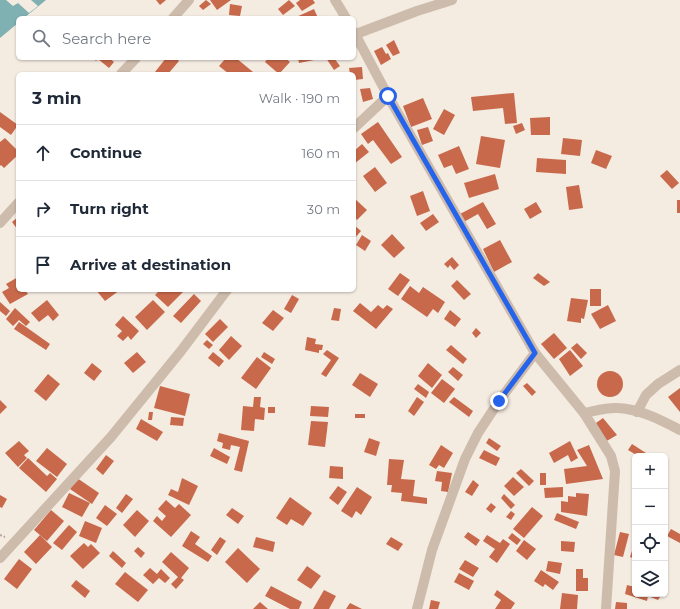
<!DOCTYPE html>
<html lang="en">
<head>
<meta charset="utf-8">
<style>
  body { margin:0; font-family:Montserrat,sans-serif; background:#f6f6f7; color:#1f2937 }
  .controls { position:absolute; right:12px; bottom:12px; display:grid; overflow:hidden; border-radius:6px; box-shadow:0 1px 3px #0004 }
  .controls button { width:36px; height:36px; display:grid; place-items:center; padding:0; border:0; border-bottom:1px solid #e0e1e3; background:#fff; color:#1f2937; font:20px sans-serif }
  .stop { position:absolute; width:12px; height:12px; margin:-9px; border:3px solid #2563eb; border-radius:50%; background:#fff }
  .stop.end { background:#2563eb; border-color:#fff; box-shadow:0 1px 4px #0008 }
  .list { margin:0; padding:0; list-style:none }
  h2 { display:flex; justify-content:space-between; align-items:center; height:52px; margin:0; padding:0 16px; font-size:17px }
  h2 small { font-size:13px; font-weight:400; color:#747a83 }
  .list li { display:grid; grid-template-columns:26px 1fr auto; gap:12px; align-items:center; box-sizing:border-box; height:56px; padding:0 16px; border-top:1px solid #e0e1e3 }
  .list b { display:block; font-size:15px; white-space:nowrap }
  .list em { font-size:13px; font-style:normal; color:#747a83 }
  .icon { flex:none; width:22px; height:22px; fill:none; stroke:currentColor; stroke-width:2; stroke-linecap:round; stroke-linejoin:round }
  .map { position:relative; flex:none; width:680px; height:609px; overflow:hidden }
  .search { position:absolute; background:#fff; box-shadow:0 1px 3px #0004; left:16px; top:16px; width:340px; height:44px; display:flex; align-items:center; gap:10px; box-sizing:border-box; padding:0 14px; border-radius:6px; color:#747a83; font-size:15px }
  .panel { position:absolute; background:#fff; box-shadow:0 1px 3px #0004; left:16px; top:72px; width:340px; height:220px; border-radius:6px }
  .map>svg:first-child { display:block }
  .water { fill:#7fb0b2 }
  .pier { fill:#f4ebe1 }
  .building { fill:#c8694b }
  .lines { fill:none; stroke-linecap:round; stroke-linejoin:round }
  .path { stroke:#b9a596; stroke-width:2; stroke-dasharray:2 2; stroke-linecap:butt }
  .minor { stroke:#cdbbac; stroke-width:10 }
  .route { stroke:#2563eb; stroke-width:5 }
</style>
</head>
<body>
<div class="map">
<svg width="680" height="609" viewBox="0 0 680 609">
  <rect width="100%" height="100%" fill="#f4ebe1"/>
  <!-- water -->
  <path class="water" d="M0,0H46L24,18H18V23L0,38Z"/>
  <!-- pier -->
  <path class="pier" d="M6,0H31L38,6L29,13L18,3L13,6Z"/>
  <!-- building -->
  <g class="building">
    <path d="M156,0H166L160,5Z"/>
    <path d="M206,0L211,4L203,10L199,6Z"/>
    <path d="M210,0H231L217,10Z"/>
    <path d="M289,0L295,6L283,15L278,9Z"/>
    <path d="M300,0H313L315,3L302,11L296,3Z"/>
    <path d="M230,4L242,6L240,16L229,15Z"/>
    <path d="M314,9L318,18H294Z"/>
    <path d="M394,40L400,53L393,56L386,45Z"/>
    <path d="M382,47L386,54L388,53L391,59L381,65L374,51Z"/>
    <path d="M93,58H109L114,62L109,68L98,59L96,61Z"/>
    <path d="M166,58H175L179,61L168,74H157L155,72Z"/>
    <path d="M226,58H236L253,72L251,74H229L219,66Z"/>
    <path d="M268,58H285L290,62L279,74L265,62Z"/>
    <path d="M298,58H319V59L299,63Z"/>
    <path d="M326,58H334L340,66L334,70Z"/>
    <path d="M362,67L363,79L354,80V74H350L349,68Z"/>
    <path d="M370,88L373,99L363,102L360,89Z"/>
    <path d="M514,93L517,123L505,124L503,108L473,111L471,97Z"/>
    <path d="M423,98L432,119L411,127L403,106Z"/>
    <path d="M444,109L455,115L444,135L433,129Z"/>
    <path d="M0,112L18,125L11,135L0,127Z"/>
    <path d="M550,117V135H531L530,118Z"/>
    <path d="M378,122L402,157L391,164L373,140L368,144L361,134Z"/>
    <path d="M522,123L525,130L516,134L513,126Z"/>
    <path d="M428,127L433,141L422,145L417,130Z"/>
    <path d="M481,136L505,140L500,168L476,164Z"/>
    <path d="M5,138L18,151V155L4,168L1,165L0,166V142Z"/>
    <path d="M563,138L582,140L580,156L561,154Z"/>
    <path d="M362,144L369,152L354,164V151Z"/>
    <path d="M459,146L469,169L456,174L452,165L444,168L438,155Z"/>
    <path d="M596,150L612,156L606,169L591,163Z"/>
    <path d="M537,158L566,160V174L536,172Z"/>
    <path d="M375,167L387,183L375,192L363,176Z"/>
    <path d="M667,170L679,183L672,189L660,176Z"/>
    <path d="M495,174L499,189L469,198L464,183Z"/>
    <path d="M579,185L583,208L569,210L566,187Z"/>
    <path d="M423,191L430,211L417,216L410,196Z"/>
    <path d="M354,198L367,210L357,220L354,217Z"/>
    <rect x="677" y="200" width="3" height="13"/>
    <path d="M483,202L496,224L487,229L478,214L462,223L458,215Z"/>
    <path d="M536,202L542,212L530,219L524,209Z"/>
    <path d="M433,214L439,222L426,231L420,223Z"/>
    <path d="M18,217V230L12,222Z"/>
    <path d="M354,225L361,231L354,239Z"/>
    <path d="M392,234L405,248L394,258L381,245Z"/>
    <path d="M362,235L371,241L365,251L356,245Z"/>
    <path d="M500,240L512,262L494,272L483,249Z"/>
    <path d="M452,257L459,265L454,270L450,265L448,268L444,264Z"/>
    <path d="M400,273L410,280L398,296L388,289Z"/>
    <path d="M538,273L550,282L544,286L533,278Z"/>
    <path d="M18,277V290H25L28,294L10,304L2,292L9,288L6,284Z"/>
    <path d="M457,280L471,294L464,300L451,286Z"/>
    <path d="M410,286L419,293L423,287L445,302L438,313L433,309L427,317L401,299Z"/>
    <rect x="590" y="289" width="11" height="17"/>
    <path d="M96,290H111L112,292L114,290H120L105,301Z"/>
    <path d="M160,290H185L168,307L155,295Z"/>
    <path d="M194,294L201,301L181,323L173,316Z"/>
    <path d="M292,295L299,299L291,313L284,309Z"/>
    <path d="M571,298L588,300L584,319L581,318V323L567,321Z"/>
    <path d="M47,300L59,315L53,321L48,315L39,322L31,313Z"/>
    <path d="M153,300L165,312L147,330L135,317Z"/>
    <path d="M0,302L10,311L6,316L0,311Z"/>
    <path d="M360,303L371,312L378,305L383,309L387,305L393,309L376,329L353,311Z"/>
    <path d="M608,305L616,321L600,329L591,314Z"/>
    <path d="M15,308L30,322L26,326L19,320L13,326L6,319Z"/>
    <path d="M334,308L341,309L339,321L331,320Z"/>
    <path d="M273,310L284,318L273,331L262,323Z"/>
    <path d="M450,310L461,319L455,327L444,319Z"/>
    <path d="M123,316L139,331L131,340L128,336L123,341L117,336L122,331L115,325Z"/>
    <path d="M220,319L228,327L213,342L205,334Z"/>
    <path d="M19,322L50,344L46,350L14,329Z"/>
    <path d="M476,328L481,333L476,338L472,333Z"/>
    <path d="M554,333L567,348L554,359L541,344Z"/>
    <path d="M231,336L242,346L229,360L219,350Z"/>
    <path d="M307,337L316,339L315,344L323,345L322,350H319V353L305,350Z"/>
    <path d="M207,340L213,345L209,349L203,344Z"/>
    <path d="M577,343L587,353L581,359L571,348Z"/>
    <path d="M451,345L467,359L463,364L446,350Z"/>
    <path d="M327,350L339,358L326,377L321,374L331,360L323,354Z"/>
    <path d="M570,350L583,366L570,376L559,359Z"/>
    <path d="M137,352L146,362L133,373L124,363Z"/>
    <path d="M213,352L224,361L219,367L208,358Z"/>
    <path d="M264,352L275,359L272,364L261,357Z"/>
    <path d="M257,357L271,368L256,389L241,378Z"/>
    <path d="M92,363L102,371L94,381L84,373Z"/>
    <path d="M428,363L442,375L432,388L418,376Z"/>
    <path d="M453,367L463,375L458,381L448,372Z"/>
    <circle cx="610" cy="384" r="13"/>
    <path d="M360,373L378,384L370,397L352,385Z"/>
    <path d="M48,374L60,384L46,401L34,391Z"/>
    <path d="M442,379L455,389L444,403L431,393Z"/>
    <path d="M527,383L536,392L532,396L523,386Z"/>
    <path d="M418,384L429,392L426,398L414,389Z"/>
    <path d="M160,386L190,394L185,416L154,408Z"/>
    <path d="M680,388V412L668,397Z"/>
    <path d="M254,397H261L260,407L265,408L264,420L255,419L254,431L241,430L243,406L253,407Z"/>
    <path d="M417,397L424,402L414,416L408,411Z"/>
    <path d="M454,397L473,411L469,417L449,402Z"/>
    <path d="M0,400L7,407L0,414Z"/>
    <path d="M311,406L329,407L328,417L310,416Z"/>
    <rect x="268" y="407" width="7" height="6"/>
    <path d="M149,412H153L152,420H148Z"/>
    <rect x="355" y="414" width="10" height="4"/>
    <path d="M171,417L184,418L183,426L170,425Z"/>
    <path d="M603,418L617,435L605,442L596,423Z"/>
    <path d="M141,419L163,432L157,441L136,429Z"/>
    <path d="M311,421L328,422L325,447L308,445Z"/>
    <path d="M219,433L249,441L242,472L234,470L240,447L231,445L230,450L222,448L223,443L217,441Z"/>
    <path d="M369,438L380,442L376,456L364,452Z"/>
    <path d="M489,438L501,446L497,451L486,443Z"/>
    <path d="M19,441L29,451L24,455L27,458L18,467L5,453Z"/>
    <path d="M570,441L578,458L571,462L568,455L554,463L549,453Z"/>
    <path d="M632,444L646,453L643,456H638L628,450Z"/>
    <path d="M441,445L453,453L444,468L439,465L436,469L429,465Z"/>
    <path d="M589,445L603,479L566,484L564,469L587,466L577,450Z"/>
    <path d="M47,448L67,464L57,477L36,461Z"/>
    <path d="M214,448L230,457L227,464L210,456Z"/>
    <path d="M484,450L500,458L496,466L479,458Z"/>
    <path d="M106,455L114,461L103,475L96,469Z"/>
    <path d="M28,458L47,476L50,473L57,479L46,492L19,468Z"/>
    <path d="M389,459L404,460L401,479L415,480L413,496L427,498V504L401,501L402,493L391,492L392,485H387Z"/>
    <path d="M330,466L343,467V479L329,478Z"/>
    <path d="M521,469L534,481L529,486L516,473Z"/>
    <path d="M437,471L452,473L448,492L441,491L442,482L435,481Z"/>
    <rect x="540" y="473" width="6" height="12"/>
    <path d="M513,477L524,487L514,496L504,486Z"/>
    <path d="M77,478L99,493L92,504L70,489Z"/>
    <path d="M182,478L198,486L189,505L168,495L171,489L178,492Z"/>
    <path d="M473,480L479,485L472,496L465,492Z"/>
    <path d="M338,486L347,492L338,505L329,498Z"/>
    <path d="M357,487L372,497L361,515L356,511L352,518L341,511Z"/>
    <path d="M563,487V497L545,498L544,488Z"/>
    <path d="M69,493L90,503L82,517L62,507Z"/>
    <path d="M576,493L589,494L587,516L561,512V501L568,502V496L576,497Z"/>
    <path d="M126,494L133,499L122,513L116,508Z"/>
    <path d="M504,494L515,505L511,509L501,498Z"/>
    <path d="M0,495L7,499L2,508L0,507Z"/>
    <path d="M290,497L312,513L303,526L291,519L287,525L276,518Z"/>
    <path d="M166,500L175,508L179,504L191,515L171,537L153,521L157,516L162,521L166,516L158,509Z"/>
    <path d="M491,503L496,507L491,513L486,509Z"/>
    <path d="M105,505L117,514L107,526L96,518Z"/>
    <path d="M532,507L543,516L524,538L513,529Z"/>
    <path d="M232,508L244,516L238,524L226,515Z"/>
    <path d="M51,510L64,521L47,541L34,530Z"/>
    <path d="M137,510L149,521L135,537L123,525Z"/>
    <path d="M511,511L515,514L511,520L506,517Z"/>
    <path d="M557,513L579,522L576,529L554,520Z"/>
    <path d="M85,521L102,528L96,543L79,536Z"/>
    <path d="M69,525L77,532L62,550L53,543Z"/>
    <path d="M671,529L680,534V543L667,536Z"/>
    <path d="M191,531L200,537L195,544L212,556L208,562L182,546Z"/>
    <path d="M468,532L480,540L476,546L464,537Z"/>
    <path d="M620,532L629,534L623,557L614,555Z"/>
    <path d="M512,533L521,540L517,545L508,538Z"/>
    <path d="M40,535L52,547L36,564L24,552Z"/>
    <path d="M487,535L500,543L503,539L510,544L497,563L489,557L495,549L483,541Z"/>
    <path d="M220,537L226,541L217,555L211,550Z"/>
    <path d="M256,537L275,542L273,552L253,547Z"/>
    <path d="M391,537L403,544L398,551L386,544Z"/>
    <path d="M524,540L536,549L527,560L516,551Z"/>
    <path d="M561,541L575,542L574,552L561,551Z"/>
    <path d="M635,542V559L630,557Z"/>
    <path d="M84,543L88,547L91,544L100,553L83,569L70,556Z"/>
    <path d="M138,547L145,553L141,558L134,551Z"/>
    <path d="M238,548L260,569L247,583L225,562Z"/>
    <path d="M113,551L126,563L122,568L109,556Z"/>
    <path d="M171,552L189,568L181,578L184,580L176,589L171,584L178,577L162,562Z"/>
    <path d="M19,559L32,569L17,589L4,579Z"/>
    <path d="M465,560L479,568L473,577L459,569Z"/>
    <path d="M548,561L562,563L560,574L546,571Z"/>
    <path d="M307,566L321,576L311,589L297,580Z"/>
    <path d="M150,568L157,574L161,569L170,578L165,583L159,578L153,584L143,575Z"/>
    <path d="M576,569H583V578H588V591H576Z"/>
    <path d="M541,570L559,582L553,590L545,584L543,587L534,581Z"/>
    <path d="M125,572L148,590L138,602L115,584Z"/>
    <path d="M459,573L474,581L469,590L454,582Z"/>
    <path d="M76,580L90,591L85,598L71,586Z"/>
    <path d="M627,585L635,587V594H654L660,597L658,600L648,596L647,601L625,594Z"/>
    <path d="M271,586L302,602L299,609H290L265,596Z"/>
    <path d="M324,590L336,596L329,609H313Z"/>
    <path d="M497,590L515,603L511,609H495L501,600L494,595Z"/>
    <path d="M562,593L578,595L577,609H560Z"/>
    <path d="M431,600L440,602L438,609H429Z"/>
    <path d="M260,602L268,609H253Z"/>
    <path d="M616,602L627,603V609H615Z"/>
    <path d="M350,603L362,609H346Z"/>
  </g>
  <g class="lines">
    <!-- path -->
    <path class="path" d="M0,535L5,537"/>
    <!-- minor -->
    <g class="minor">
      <path d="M335,0L346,18"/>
      <path d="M173,18L189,0"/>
      <path d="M354,32L388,96L535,353L584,413L611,456L615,471L606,609"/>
      <path d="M356,34L417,11L452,0"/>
      <path d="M121,74L136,58"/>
      <path d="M354,128L388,96"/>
      <path d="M0,223L18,203"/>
      <path d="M637,412L646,395L658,384L680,370"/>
      <path d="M584,413C595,411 607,407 618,408C640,409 661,420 680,430"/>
      <path d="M0,558L111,437L181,351L227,290"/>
      <path d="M417,609L432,550L465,459L478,433L499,401L535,353"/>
    </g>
  </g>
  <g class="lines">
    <!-- route -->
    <path class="route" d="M388,96L535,353L499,401"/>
  </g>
</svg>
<div class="controls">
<button>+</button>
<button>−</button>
<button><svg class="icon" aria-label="locate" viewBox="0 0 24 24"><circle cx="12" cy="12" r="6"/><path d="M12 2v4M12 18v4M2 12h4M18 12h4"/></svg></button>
<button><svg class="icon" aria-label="layers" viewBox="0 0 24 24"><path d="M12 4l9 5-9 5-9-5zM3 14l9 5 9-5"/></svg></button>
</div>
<div class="stop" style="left:388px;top:96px"></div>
<div class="stop end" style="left:499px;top:401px"></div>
<div class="search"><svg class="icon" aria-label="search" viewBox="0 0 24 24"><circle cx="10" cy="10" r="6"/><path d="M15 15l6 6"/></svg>Search here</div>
<section class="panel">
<h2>3 min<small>Walk · 190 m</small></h2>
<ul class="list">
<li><svg class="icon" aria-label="ahead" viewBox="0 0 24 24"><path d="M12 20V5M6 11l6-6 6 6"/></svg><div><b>Continue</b></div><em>160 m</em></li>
<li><svg class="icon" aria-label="right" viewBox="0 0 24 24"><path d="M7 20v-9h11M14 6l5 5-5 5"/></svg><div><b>Turn right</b></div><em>30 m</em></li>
<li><svg class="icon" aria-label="arrive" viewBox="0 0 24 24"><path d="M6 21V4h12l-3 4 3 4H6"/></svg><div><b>Arrive at destination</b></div></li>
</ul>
</section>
</div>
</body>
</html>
